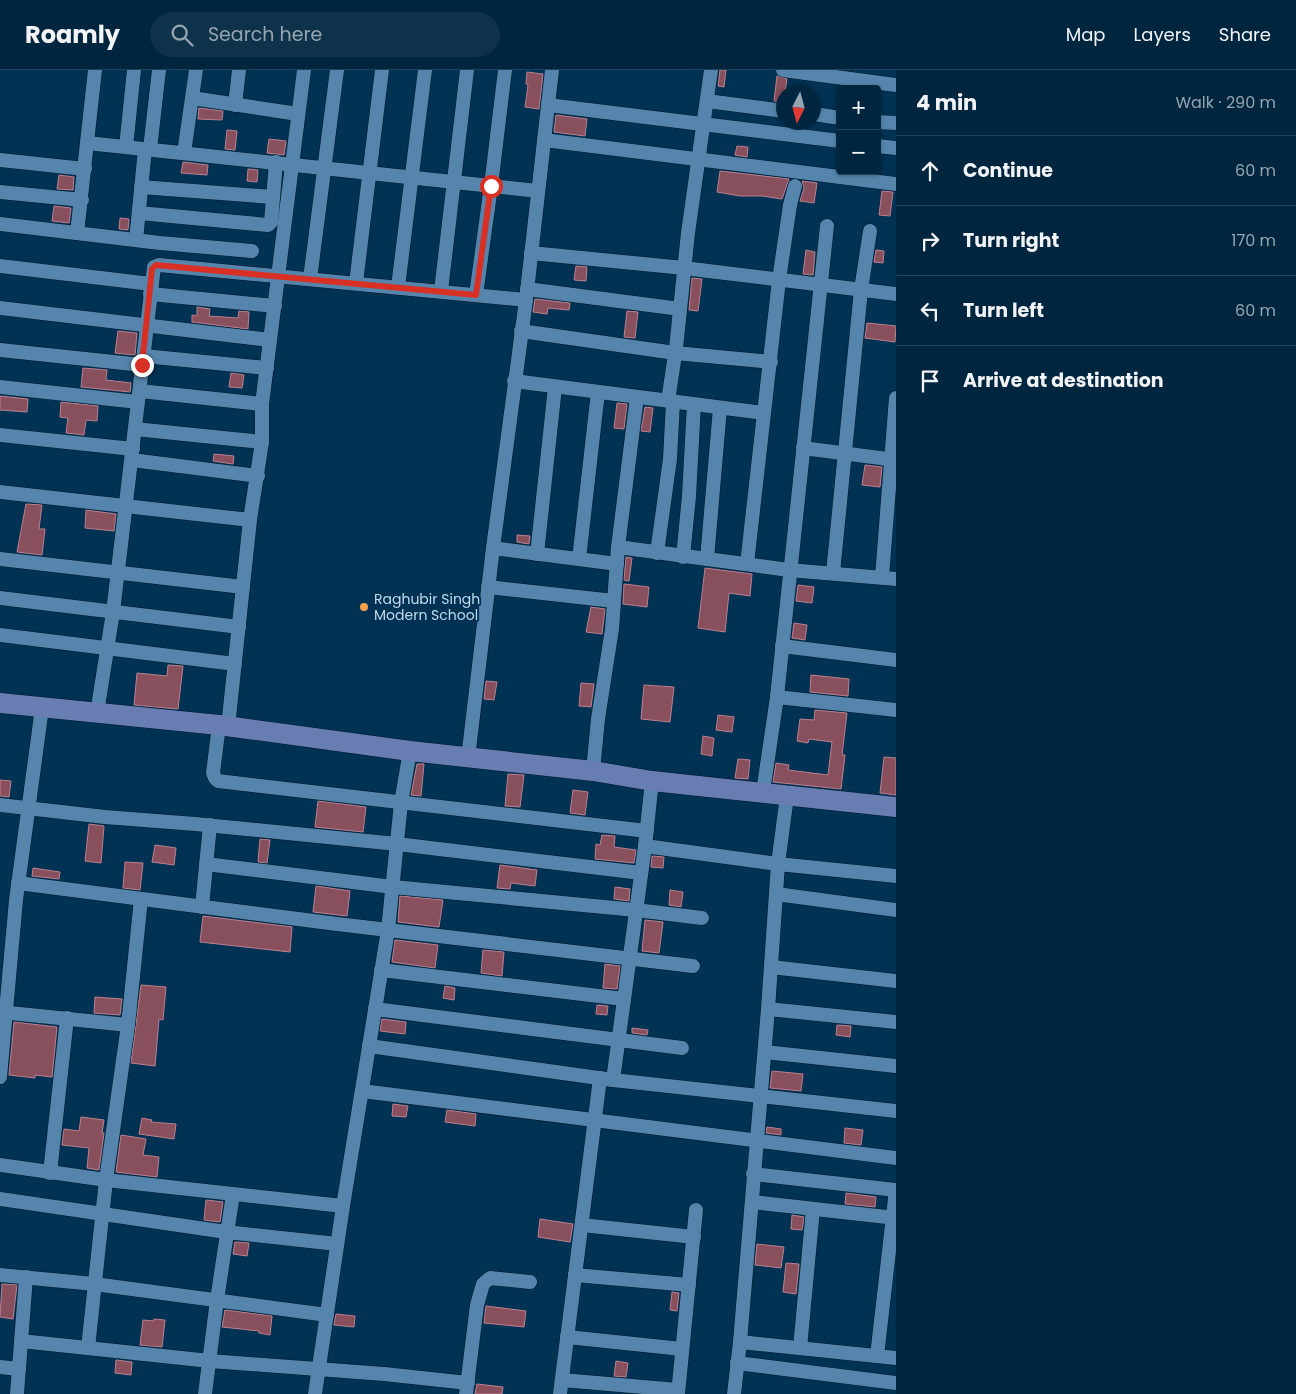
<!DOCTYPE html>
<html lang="en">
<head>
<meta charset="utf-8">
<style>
  body { margin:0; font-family:Poppins,sans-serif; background:#0e324a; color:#f1f3f6 }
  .controls { position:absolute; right:15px; top:15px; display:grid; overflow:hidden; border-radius:5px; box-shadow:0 1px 4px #0004 }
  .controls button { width:45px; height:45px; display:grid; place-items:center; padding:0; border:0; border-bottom:1px solid #224359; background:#00263f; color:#f1f3f6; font:25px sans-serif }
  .compass { position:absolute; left:776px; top:15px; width:45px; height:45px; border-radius:50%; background:#00263f; box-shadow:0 1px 4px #0004; rotate:186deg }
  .stop { position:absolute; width:15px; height:15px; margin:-11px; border:4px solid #d93025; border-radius:50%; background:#fff }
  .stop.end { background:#d93025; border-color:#fff; box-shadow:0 1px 5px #0008 }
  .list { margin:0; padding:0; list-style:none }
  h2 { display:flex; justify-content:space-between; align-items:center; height:65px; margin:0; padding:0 20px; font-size:21px }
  h2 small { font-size:16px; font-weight:400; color:#95a5b0 }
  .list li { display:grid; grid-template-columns:32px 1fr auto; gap:15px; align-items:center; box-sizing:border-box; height:70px; padding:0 20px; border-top:1px solid #224359 }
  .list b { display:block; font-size:19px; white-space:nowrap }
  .list em { font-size:16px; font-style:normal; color:#95a5b0 }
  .icon { flex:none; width:28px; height:28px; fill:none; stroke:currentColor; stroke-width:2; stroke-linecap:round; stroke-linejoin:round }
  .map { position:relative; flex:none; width:896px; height:1324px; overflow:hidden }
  header { display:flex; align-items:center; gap:30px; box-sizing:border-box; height:70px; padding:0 25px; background:#00263f; border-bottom:1px solid #224359 }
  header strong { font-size:24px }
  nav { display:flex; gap:28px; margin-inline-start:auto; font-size:18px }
  .search { width:350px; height:45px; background:#0e324a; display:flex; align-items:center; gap:12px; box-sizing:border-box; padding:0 18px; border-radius:28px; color:#95a5b0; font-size:19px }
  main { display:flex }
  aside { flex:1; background:#00263f }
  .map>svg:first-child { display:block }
  .building { fill:#884f5d; stroke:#be808f }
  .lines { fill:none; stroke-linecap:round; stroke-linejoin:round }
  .street-casing { stroke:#02192b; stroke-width:15 }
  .secondary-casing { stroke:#02192b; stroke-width:21 }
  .street { stroke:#5585ac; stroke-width:14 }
  .secondary { stroke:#687eb3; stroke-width:20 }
  .route { stroke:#d93025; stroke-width:6 }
  .poi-dot { fill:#f7a148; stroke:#003254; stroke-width:2 }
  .labels { text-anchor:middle; stroke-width:4; stroke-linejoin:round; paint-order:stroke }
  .poi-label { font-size:14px; fill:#c1d9ee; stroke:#003254; text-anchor:start }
</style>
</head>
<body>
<header>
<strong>Roamly</strong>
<div class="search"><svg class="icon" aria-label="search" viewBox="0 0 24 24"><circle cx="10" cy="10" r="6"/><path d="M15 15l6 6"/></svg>Search here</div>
<nav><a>Map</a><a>Layers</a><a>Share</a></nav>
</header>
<main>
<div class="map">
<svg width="896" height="1324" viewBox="0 0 896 1324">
  <rect width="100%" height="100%" fill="#003254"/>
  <!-- building -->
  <g class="building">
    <path d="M720,0H726L724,17L718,16Z"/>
    <path d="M527,2L543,4L539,39L525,37L528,15L526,14Z"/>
    <path d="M777,6L787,9L785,22H784V32L774,31Z"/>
    <path d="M199,38L223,41L222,50L198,49Z"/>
    <path d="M556,45L587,49L585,66L554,62Z"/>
    <path d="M227,60L237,61L235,80L225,79Z"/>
    <path d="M269,69L286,71L284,85L267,83Z"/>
    <path d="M737,76L748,77L747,87L735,85Z"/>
    <path d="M183,92L208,95L207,105L181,103Z"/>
    <path d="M248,99L258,100L257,112L247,111Z"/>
    <path d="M720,101L789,109L782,129L762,126H740L717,122Z"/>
    <path d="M59,105L74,107L73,120L57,119Z"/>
    <path d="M802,111L817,113L814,133L800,131L804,118Z"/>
    <path d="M882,121L893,122L890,146L879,145Z"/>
    <path d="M54,136L71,138L69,153L52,151Z"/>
    <path d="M120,148L129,149L128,160L119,159Z"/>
    <path d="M806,180L815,182L813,205L803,204Z"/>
    <path d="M876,180L884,181L883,193L874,192Z"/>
    <path d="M576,196L587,197L586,211L574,210Z"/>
    <path d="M692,208L702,209L698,241L689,240Z"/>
    <path d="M535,229L570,233L569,240L548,238L547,244L533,242Z"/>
    <path d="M197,237L210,239L209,246L238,248L239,241L249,242L248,259L192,252V245L197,246Z"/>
    <path d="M627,241L638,242L635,268L624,267Z"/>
    <path d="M867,253L896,256L895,272L865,268Z"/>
    <path d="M118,261L137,263L135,285L115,283Z"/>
    <path d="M83,298L107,300L106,310L131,313L130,322L81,317Z"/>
    <path d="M231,303L244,305L242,318L229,317Z"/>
    <path d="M0,326L28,329L27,342L0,340Z"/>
    <path d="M61,332L98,336L97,351L86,350L84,365L66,363L68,348L60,347Z"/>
    <path d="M617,333L627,334L624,359L614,358Z"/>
    <path d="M645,337L653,338L650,362L641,361Z"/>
    <path d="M214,384L234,386L233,394L213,391Z"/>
    <path d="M865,395L882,397L880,417L862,415Z"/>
    <path d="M26,434L42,435L39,459H45L42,485L17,482Z"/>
    <path d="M86,440L116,444L114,461L85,458Z"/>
    <path d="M517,465L530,466L529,474L517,472Z"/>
    <path d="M626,487L632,488L629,511L624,510Z"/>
    <path d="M705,498L752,504L750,526L729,523L725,562L698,558Z"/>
    <path d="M624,514L649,517L647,537L623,534Z"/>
    <path d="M798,515L814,517L812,533L796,531Z"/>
    <path d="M591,537L605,539L602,564L586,562Z"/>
    <path d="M794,553L807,555L805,570L792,568Z"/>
    <path d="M168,595L183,596L178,639L134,635L137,603L167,606Z"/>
    <path d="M811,605L849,609L848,626L810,622Z"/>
    <path d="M486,611L497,612L494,630L484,629Z"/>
    <path d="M581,613L594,614L591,637L579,636Z"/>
    <path d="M644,615L674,617L670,652L641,649Z"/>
    <path d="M815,640L847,643L842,685H845L841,719L773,712L776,693L789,695L788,700L828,705L832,672L809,669L808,673L797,671L800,649L814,650Z"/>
    <path d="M718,645L734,647L732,662L716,660Z"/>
    <path d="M703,666L714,668L712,686L701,684Z"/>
    <path d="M884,687L896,688V725L880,723Z"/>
    <path d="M738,689L750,690L748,709L735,708Z"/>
    <path d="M417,694H424L421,726L411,725Z"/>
    <path d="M508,704L524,705L520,737L505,736Z"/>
    <path d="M0,710L11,711L9,727L0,726Z"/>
    <path d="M573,720L588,722L585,745L570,743Z"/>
    <path d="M318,731L366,737L363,762L315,757Z"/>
    <path d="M89,754L104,756L101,793L85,791Z"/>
    <path d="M602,765L615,766L614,777L636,780L634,793L595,789L596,774L600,775Z"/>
    <path d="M260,769L270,770L267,793L258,792Z"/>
    <path d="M155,775L176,778L174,795L152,792Z"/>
    <path d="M652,786L664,787L663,798L651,797Z"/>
    <path d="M125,792L143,793L140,820L123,818Z"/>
    <path d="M500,795L537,800L535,816L511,813L510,819L497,818Z"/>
    <path d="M33,798L60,802L59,809L32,806Z"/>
    <path d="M316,816L350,821L347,846L313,842Z"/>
    <path d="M615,817L630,819L629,831L614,829Z"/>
    <path d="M670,820L683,822L681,837L669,835Z"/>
    <path d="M400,826L443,830L439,857L398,852Z"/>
    <path d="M203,846L292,857L290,882L200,872Z"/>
    <path d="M645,850L663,852L659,883L642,881Z"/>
    <path d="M395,870L438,875L435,898L392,892Z"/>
    <path d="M483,880L504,882L502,906L481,903Z"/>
    <path d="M605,894L620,896L617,919L603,918Z"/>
    <path d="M141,915L166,917L163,950L159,949L155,996L131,993Z"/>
    <path d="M445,916L455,918L454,930L443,928Z"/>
    <path d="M95,927L122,929L120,945L94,943Z"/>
    <path d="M597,935L608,936L607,945L596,944Z"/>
    <path d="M382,949L406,952L405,964L380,961Z"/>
    <path d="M14,952L57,957L52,1007L35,1005V1008L9,1005Z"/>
    <path d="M837,955L851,956L850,967L836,965Z"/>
    <path d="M632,958L648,960L647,965L632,963Z"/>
    <path d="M772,1001L803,1004L801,1021L770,1018Z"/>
    <path d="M393,1034L408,1036L406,1047L392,1046Z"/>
    <path d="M447,1040L476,1044L475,1056L445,1052Z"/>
    <path d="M81,1047L104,1050L102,1063H104L99,1100L87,1098L89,1078L62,1075L64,1059L79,1061Z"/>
    <path d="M142,1048L152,1050L151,1052L176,1054L174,1069L139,1064Z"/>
    <path d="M767,1057L781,1059V1065L766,1063Z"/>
    <path d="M845,1058L863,1060L861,1075L844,1073Z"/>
    <path d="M121,1065L146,1069L143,1085L159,1087L157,1107L116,1102Z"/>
    <path d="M846,1123L876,1127L875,1137L845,1134Z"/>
    <path d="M206,1130L223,1132L220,1152L204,1150Z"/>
    <path d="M792,1145L804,1147L802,1160L791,1159Z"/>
    <path d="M540,1149L573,1154L570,1172L538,1167Z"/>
    <path d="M235,1172L249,1173L247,1186L233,1184Z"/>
    <path d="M757,1174L784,1177L781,1198L755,1195Z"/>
    <path d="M786,1193L799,1194L796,1224L783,1222Z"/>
    <path d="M2,1214L17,1215L13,1249L0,1247Z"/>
    <path d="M672,1222L679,1223L677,1241L670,1240Z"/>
    <path d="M486,1236L526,1241L524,1257L484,1253Z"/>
    <path d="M225,1240L272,1246L270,1265L259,1263V1261L222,1257Z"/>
    <path d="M336,1244L355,1246L354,1257L334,1255Z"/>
    <path d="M154,1249L165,1250L162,1277L140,1275L143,1250L154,1251Z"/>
    <path d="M116,1290L132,1292L131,1305L115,1303Z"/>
    <path d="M616,1291L628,1293L626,1307L614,1306Z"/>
    <path d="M477,1314L503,1317L502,1324H475Z"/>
  </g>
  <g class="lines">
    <defs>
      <g id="street">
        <path d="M552,0L526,230L493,478L617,494"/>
        <path d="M783,0L896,15"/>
        <path d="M192,28L298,44"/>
        <path d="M707,31L784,41"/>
        <path d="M235,35L239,0"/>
        <path d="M548,35L840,71"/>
        <path d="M814,44L840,48"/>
        <path d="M877,52L896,53"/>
        <path d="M544,70L896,114"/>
        <path d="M87,73L538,121"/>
        <path d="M877,76L896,78"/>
        <path d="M126,77L134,0"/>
        <path d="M150,79L159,0"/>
        <path d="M184,83L196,0"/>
        <path d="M0,90L85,99"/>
        <path d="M141,117L272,127"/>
        <path d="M0,122L82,130"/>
        <path d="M139,143L268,155L271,152L276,92"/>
        <path d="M0,154L160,173L252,181"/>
        <path d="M77,163L95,0"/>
        <path d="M136,170L145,79"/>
        <path d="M531,183L684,198L896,224"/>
        <path d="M0,196L151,214"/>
        <path d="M310,209L337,0"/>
        <path d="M356,213L382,0"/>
        <path d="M398,217L425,0"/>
        <path d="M527,219L680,239"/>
        <path d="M441,221L467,0"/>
        <path d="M150,224L275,236"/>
        <path d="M476,225L491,116L505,0"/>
        <path d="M0,238L270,270"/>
        <path d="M521,261L675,283L771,292"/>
        <path d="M0,280L142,295"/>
        <path d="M144,286L267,298"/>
        <path d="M514,311L764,343"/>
        <path d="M0,317L138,332"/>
        <path d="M140,321L262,334"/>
        <path d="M668,331L676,278L688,163L711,0"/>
        <path d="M135,359L262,372"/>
        <path d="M0,365L133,379"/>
        <path d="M803,378L896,390"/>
        <path d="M132,390L258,406"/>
        <path d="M0,422L250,450"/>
        <path d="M618,477L789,500L896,509"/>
        <path d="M657,483L670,389L673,332"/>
        <path d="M537,484L555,317"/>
        <path d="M683,487L689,426L694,334"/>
        <path d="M0,489L243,517"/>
        <path d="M579,489L598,322"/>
        <path d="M707,489L720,338"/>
        <path d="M747,494L779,210L790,135L795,116"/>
        <path d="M833,503L861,220L870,161"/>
        <path d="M882,507L896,328"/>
        <path d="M488,517L614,531"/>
        <path d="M0,528L239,557"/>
        <path d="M0,565L235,594"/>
        <path d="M782,576L896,590"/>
        <path d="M777,627L896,640"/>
        <path d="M97,643L113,542L154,197L159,195L526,230"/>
        <path d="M219,655L213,703L215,708L218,711L647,761"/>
        <path d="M228,657L250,450L262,372V334L304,0"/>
        <path d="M468,688L493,478"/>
        <path d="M593,701L598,649L612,559L618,477L637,327"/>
        <path d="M763,722L777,627L827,156"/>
        <path d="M0,735L105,747L195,754L397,774L641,803"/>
        <path d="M645,776L778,794L787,726"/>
        <path d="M206,794L393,817L636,840L702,848"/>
        <path d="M896,806L778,794L768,939L896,952"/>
        <path d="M18,813L337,854L693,896"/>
        <path d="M776,824L896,840"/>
        <path d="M202,837L210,755"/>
        <path d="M771,897L896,911"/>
        <path d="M381,900L624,929"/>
        <path d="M375,939L682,978"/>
        <path d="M0,942L128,955L141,829"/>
        <path d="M369,976L613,1010L645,776L652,711"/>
        <path d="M765,982L896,996"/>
        <path d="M0,1007L16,830L42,638"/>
        <path d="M613,1010L896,1041"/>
        <path d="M362,1021L896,1088"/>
        <path d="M0,1095L106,1110L343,1136"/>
        <path d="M50,1103L67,948"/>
        <path d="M753,1104L896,1120"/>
        <path d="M0,1129L226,1162L337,1174"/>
        <path d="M752,1132L896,1148"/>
        <path d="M582,1155L694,1167"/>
        <path d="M0,1205L94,1214L327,1245"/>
        <path d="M575,1205L689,1215"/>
        <path d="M567,1267L682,1279"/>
        <path d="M21,1271L210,1291L384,1304L468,1313"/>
        <path d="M740,1272L896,1288"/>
        <path d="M88,1278L106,1110L128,955"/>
        <path d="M800,1278L813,1139"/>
        <path d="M877,1286L896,1120"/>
        <path d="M737,1293L896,1313"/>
        <path d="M0,1297L19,1299"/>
        <path d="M562,1310L678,1320"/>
        <path d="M17,1324L26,1207"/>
        <path d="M205,1324L217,1230L233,1124"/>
        <path d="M315,1324L343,1136L388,860L401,733L410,681"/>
        <path d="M466,1324L477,1235L483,1214L490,1208L530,1212"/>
        <path d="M560,1324L600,1008"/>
        <path d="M678,1324L696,1140"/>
        <path d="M734,1324L740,1272L768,939"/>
      </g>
      <path id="secondary" d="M0,633L219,655L410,681L593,701L652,711L896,737"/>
    </defs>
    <!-- street casing -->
    <use href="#street" class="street-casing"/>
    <!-- secondary casing -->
    <use href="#secondary" class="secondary-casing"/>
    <!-- street -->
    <use href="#street" class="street"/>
    <!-- secondary -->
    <use href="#secondary" class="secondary"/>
  </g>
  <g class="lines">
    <!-- route -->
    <path class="route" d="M142,295L152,199L156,195L476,225L491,116"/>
  </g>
  <!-- markers -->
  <circle class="poi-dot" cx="364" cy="537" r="5"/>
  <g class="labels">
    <!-- poi labels -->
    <g class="poi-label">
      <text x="374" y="534">Raghubir Singh<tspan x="374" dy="16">Modern School</tspan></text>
    </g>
  </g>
</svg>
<div class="controls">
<button>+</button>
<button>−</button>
</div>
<svg class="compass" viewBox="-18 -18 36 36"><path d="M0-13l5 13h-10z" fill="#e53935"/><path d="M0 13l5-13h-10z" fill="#95a5b0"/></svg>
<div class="stop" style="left:491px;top:116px"></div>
<div class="stop end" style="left:142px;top:295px"></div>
</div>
<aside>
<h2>4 min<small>Walk · 290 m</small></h2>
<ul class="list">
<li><svg class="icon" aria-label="ahead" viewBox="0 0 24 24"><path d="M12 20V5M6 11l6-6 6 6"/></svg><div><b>Continue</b></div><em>60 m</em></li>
<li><svg class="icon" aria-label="right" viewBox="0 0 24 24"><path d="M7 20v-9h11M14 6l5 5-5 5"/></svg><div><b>Turn right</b></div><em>170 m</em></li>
<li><svg class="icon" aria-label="left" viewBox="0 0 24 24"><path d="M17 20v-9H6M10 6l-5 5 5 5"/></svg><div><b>Turn left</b></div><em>60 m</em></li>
<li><svg class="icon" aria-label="arrive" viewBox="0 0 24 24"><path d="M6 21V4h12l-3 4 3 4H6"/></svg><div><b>Arrive at destination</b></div></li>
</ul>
</aside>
</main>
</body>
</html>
